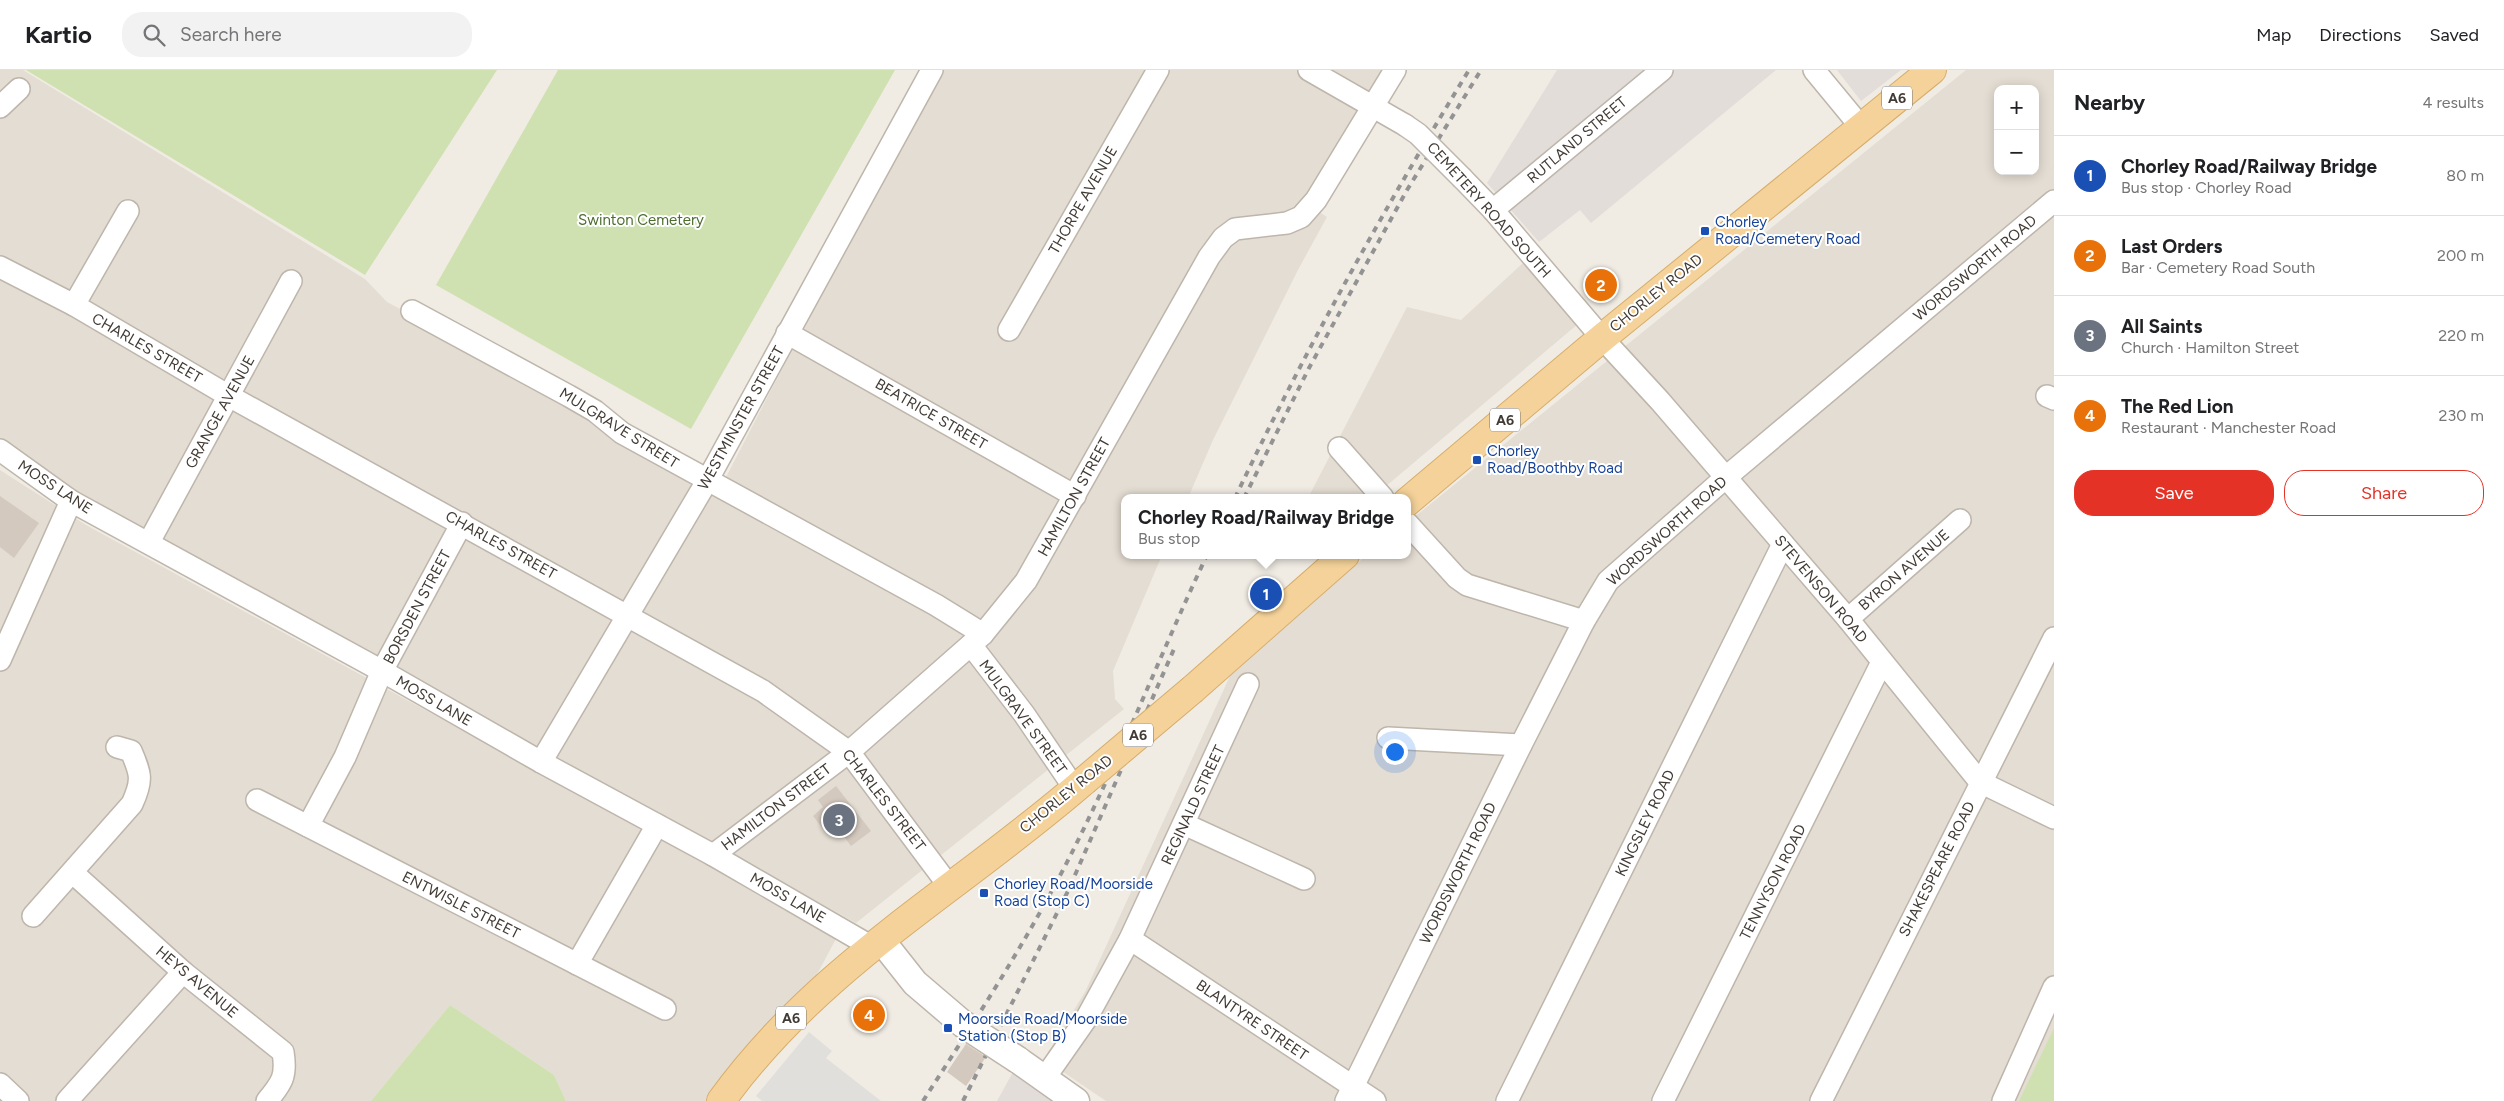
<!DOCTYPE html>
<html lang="en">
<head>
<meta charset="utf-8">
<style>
  body { margin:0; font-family:Figtree,sans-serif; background:#f2f2f2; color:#202124 }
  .controls { position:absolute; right:15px; top:15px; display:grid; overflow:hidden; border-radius:10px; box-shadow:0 2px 12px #0003 }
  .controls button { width:45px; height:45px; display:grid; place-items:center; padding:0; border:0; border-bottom:1px solid #e0e0e0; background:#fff; color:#202124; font:25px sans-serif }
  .you { position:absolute; left:1394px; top:681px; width:18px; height:18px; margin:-12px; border:4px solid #fff; border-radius:50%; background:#1a73e8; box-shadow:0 0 0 8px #1a73e833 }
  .badge { display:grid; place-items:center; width:32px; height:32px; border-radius:50%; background:#e53226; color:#fff; font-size:16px; font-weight:700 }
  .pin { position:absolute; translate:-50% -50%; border:2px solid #fff; box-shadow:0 1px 5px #0006 }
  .popup { position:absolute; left:1121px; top:424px; width:290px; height:65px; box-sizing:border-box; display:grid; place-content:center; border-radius:10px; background:#fff; filter:drop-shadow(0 1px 4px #0005); font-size:16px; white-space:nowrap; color:#757577 }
  .popup b { font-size:19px; color:#202124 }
  .popup::after { content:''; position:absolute; left:50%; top:100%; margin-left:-10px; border:10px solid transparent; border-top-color:#fff }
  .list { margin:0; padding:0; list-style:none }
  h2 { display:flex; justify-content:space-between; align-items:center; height:65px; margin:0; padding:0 20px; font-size:21px }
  h2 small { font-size:16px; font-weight:400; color:#757577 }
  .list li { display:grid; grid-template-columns:32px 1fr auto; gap:15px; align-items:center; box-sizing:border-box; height:80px; padding:0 20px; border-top:1px solid #e0e0e0 }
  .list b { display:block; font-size:19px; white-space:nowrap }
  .list p { margin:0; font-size:16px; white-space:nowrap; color:#757577 }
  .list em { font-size:16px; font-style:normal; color:#757577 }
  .actions { display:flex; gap:10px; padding:15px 20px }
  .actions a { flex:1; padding:11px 0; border:1px solid #e53226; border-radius:20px; text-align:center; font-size:18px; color:#e53226 }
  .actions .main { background:#e53226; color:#fff }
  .icon { flex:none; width:28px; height:28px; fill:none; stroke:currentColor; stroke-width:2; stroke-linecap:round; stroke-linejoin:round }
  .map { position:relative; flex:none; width:2054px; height:1031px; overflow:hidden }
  header { display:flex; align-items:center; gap:30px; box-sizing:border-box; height:70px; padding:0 25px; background:#fff; border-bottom:1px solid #e0e0e0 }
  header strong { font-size:24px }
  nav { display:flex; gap:28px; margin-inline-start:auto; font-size:18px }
  .search { width:350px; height:45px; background:#f2f2f2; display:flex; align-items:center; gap:12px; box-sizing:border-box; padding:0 18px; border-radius:20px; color:#757577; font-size:19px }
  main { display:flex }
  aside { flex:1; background:#fff }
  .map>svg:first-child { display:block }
  .residential { fill:#e4ddd3; fill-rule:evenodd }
  .industrial { fill:#e2ddd9 }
  .green { fill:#cfe1b0 }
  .parking { fill:#e1dfdc }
  .building { fill:#d4c9be }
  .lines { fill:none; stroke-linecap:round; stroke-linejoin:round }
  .minor-casing { stroke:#beb5ab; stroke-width:24 }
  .tertiary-casing { stroke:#beb5ab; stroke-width:29 }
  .primary-casing { stroke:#d7ad6b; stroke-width:30 }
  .minor { stroke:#fff; stroke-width:21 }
  .tertiary { stroke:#fff; stroke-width:26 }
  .primary { stroke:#f4d299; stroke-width:28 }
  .rail { stroke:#939393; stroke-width:4; stroke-dasharray:6 6; stroke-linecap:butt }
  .minor-bridge-casing { stroke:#beb5ab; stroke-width:24; stroke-linecap:butt }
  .tertiary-bridge-casing { stroke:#beb5ab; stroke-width:29; stroke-linecap:butt }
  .primary-bridge-casing { stroke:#d7ad6b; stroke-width:30; stroke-linecap:butt }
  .minor-bridge { stroke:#fff; stroke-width:21 }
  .tertiary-bridge { stroke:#fff; stroke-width:26 }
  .primary-bridge { stroke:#f4d299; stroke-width:28 }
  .transit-dot { fill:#1a4fb4; stroke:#fff; stroke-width:2 }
  .labels { text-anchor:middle; stroke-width:4; stroke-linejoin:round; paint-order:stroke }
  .shield { fill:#fff; stroke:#7b7672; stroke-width:1 }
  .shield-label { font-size:14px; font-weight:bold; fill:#423b35 }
  .street-label { font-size:15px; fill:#423b35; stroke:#fff }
  .park-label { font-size:15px; fill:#4c6d2e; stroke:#fff }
  .transit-label { font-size:15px; fill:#164399; stroke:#fff; text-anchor:start }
</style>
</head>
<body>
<header>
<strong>Kartio</strong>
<div class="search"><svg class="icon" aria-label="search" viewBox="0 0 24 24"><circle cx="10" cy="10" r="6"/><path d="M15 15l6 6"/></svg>Search here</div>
<nav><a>Map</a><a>Directions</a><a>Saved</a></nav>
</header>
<main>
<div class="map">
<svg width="2054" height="1031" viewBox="0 0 2054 1031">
  <rect width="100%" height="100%" fill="#f0ece4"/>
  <!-- residential -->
  <g class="residential">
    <path d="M0,0H23L365,209L387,232L689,393L725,409L937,0H1389L1304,132L1327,147L1299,198L1213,370L1188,428H1125V485H1162L1113,601L1115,629L1124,639L856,853L65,414L0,369Z"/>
    <path d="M1966,0H2054V1031H1106L1044,989L1085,922L1230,606L1367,485H1407V453ZM1998,19H2035V101H1998Z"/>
    <path d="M1524,192L1578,254L1372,428H1308L1407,237L1461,250Z"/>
    <path d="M0,400L86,455L838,865L813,912L714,1031H566L554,1005L450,935L371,1031H0Z"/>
  </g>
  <!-- industrial -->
  <g class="industrial">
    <path d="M1557,0H1776L1591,153L1580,140L1539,172L1487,113Z"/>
    <path d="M1837,0H1901L1861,31Z"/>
    <path d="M1013,1002L1054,1031H997Z"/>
  </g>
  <!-- green -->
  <g class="green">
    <path d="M26,0H497L365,205Z"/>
    <path d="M558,0H895L691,359L436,215Z"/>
    <path d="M450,935L554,1005L566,1031H371Z"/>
    <path d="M2054,958V1031H2019Z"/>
  </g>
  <!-- parking -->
  <path class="parking" d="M809,962L832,981L826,988L881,1031H762L756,1026Z"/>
  <!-- building -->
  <g class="building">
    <path d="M0,426L39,453L14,488L0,477Z"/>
    <path d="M836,716L871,761L851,776L834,753L825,761L813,746L823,737L818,730Z"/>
    <path d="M966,974L986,987L966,1016L947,1002Z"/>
  </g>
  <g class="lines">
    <defs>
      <g id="minor">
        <path d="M1309,0L1405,55"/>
        <path d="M1814,0L1861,57"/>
        <path d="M0,37L19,19"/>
        <path d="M1463,109L1493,140L1602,268L1660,331L1848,549L1980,712L2054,748"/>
        <path d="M1493,140L1662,0"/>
        <path d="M0,197L74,235L229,326L763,621L849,682L949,816"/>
        <path d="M74,235L128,141"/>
        <path d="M412,241L569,326L595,341L622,363L936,535L983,564"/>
        <path d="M1009,260L1158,0"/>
        <path d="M787,263L1075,426"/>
        <path d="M2047,326L2054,329"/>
        <path d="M1339,378L1383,428"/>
        <path d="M0,380L71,431L382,601L541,692L713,785L872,877"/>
        <path d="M1407,453L1457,508L1467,515L1584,551"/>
        <path d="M149,472L291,211"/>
        <path d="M1848,549L1960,450"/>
        <path d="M971,575L1024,644L1075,719"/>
        <path d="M0,590L71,431"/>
        <path d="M1388,668L1521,675"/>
        <path d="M541,692L707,411L932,0"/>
        <path d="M257,730L665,939"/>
        <path d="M1184,754L1304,809"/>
        <path d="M308,756L345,687L382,601L462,453"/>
        <path d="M713,785L849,682L983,564L1026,511L1209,187L1223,168L1235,159L1287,153L1301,147L1316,130L1395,0"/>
        <path d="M73,803L183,902L283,982C287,1006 282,1013 267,1031"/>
        <path d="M33,846L132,734C143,710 141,704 131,681L117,677"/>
        <path d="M1130,869L1375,1031"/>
        <path d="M577,894L657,755"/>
        <path d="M1044,1009L1086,949L1130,869L1248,614"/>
        <path d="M0,1014L18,1031"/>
        <path d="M67,1031L183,902"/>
        <path d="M1346,1031L1521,675L1584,551L1608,511L1725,408L2054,131"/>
        <path d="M1507,1031L1783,474"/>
        <path d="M1663,1031L1882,592"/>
        <path d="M1821,1031L2054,568"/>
        <path d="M2003,1031L2054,917"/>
      </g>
      <g id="tertiary">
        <path d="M881,870L915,913L963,954"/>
        <path d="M1018,990L1076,1031"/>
      </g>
      <g id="primary">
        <path d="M1407,432L1602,268L1932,0"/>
        <path d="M1193,619L1345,485"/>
        <path d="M721,1031C819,895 960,819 1084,711"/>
      </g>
    </defs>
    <!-- minor casing -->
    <use href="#minor" class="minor-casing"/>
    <!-- tertiary casing -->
    <use href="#tertiary" class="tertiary-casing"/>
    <!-- primary casing -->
    <use href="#primary" class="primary-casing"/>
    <!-- minor -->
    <use href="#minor" class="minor"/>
    <!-- tertiary -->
    <use href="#tertiary" class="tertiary"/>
    <!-- primary -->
    <use href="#primary" class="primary"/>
    <!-- rail -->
    <g class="rail">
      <path d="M1235,428C1305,280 1384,139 1469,0"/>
      <path d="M1244,428L1309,298L1407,120L1481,0"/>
      <path d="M923,1031C972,955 1022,879 1064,798C1117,696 1158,589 1207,485"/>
      <path d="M963,1031L1068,821L1174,579"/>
    </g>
    <defs>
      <path id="minor-bridge" d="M1405,55L1418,64L1463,109"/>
      <path id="tertiary-bridge" d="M963,954L1018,990"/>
      <path id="primary-bridge" d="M1084,711L1193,619"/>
    </defs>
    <!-- minor-bridge casing -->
    <use href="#minor-bridge" class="minor-bridge-casing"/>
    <!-- tertiary-bridge casing -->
    <use href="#tertiary-bridge" class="tertiary-bridge-casing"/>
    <!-- primary-bridge casing -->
    <use href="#primary-bridge" class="primary-bridge-casing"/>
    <!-- minor-bridge -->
    <use href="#minor-bridge" class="minor-bridge"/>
    <!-- tertiary-bridge -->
    <use href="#tertiary-bridge" class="tertiary-bridge"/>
    <!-- primary-bridge -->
    <use href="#primary-bridge" class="primary-bridge"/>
  </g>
  <!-- markers -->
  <g class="transit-dot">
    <rect x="1700" y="156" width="10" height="10" rx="2.5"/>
    <rect x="1472" y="385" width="10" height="10" rx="2.5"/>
    <rect x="979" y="818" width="10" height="10" rx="2.5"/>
    <rect x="943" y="953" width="10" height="10" rx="2.5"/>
  </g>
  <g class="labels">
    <!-- shield labels -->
    <g class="shield">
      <rect x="1882" y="16.5" width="30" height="23" rx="4"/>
      <rect x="1490" y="338.5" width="30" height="23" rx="4"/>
      <rect x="1123" y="653.5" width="30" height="23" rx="4"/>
      <rect x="776" y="936.5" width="30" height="23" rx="4"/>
    </g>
    <g class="shield-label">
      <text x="1897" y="33">A6</text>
      <text x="1505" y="355">A6</text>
      <text x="1138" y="670">A6</text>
      <text x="791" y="953">A6</text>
    </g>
    <!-- street labels -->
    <g class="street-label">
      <text transform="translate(1577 70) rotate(-40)" y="5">RUTLAND STREET</text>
      <text transform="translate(1083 130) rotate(-60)" y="5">THORPE AVENUE</text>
      <text transform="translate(1489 140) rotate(48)" y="5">CEMETERY ROAD SOUTH</text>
      <text transform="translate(1975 198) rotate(-40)" y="5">WORDSWORTH ROAD</text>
      <text transform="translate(1656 223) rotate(-39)" y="5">CHORLEY ROAD</text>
      <text transform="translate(147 278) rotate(30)" y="5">CHARLES STREET</text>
      <text transform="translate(220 342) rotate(-61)" y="5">GRANGE AVENUE</text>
      <text transform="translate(931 344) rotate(30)" y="5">BEATRICE STREET</text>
      <text transform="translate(741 348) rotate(-61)" y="5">WESTMINSTER STREET</text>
      <text transform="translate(619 358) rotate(32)" y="5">MULGRAVE STREET</text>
      <text transform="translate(55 417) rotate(33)" y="5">MOSS LANE</text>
      <text transform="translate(1074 427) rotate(-61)" y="5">HAMILTON STREET</text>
      <text transform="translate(1667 461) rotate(-42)" y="5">WORDSWORTH ROAD</text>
      <text transform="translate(501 475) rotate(29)" y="5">CHARLES STREET</text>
      <text transform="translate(1904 500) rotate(-41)" y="5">BYRON AVENUE</text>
      <text transform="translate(1821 519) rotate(50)" y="5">STEVENSON ROAD</text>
      <text transform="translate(417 537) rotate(-62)" y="5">BORSDEN STREET</text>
      <text transform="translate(434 631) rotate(30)" y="5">MOSS LANE</text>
      <text transform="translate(1023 647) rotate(54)" y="5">MULGRAVE STREET</text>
      <text transform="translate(1066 724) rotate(-39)" y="5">CHORLEY ROAD</text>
      <text transform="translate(884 730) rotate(52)" y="5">CHARLES STREET</text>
      <text transform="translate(1193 735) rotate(-65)" y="5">REGINALD STREET</text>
      <text transform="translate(776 737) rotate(-37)" y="5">HAMILTON STREET</text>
      <text transform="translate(1645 753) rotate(-64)" y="5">KINGSLEY ROAD</text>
      <text transform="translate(1937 799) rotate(-63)" y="5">SHAKESPEARE ROAD</text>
      <text transform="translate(1458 803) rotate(-64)" y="5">WORDSWORTH ROAD</text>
      <text transform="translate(1773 812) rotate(-63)" y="5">TENNYSON ROAD</text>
      <text transform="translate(788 828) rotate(30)" y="5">MOSS LANE</text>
      <text transform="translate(461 835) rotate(27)" y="5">ENTWISLE STREET</text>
      <text transform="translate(197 912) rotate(40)" y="5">HEYS AVENUE</text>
      <text transform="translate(1252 950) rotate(34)" y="5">BLANTYRE STREET</text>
    </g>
    <!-- park labels -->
    <g class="park-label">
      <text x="641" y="155">Swinton Cemetery</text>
    </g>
    <!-- transit labels -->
    <g class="transit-label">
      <text x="1715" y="157">Chorley<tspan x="1715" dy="17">Road/Cemetery Road</tspan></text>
      <text x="1487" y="386">Chorley<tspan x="1487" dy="17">Road/Boothby Road</tspan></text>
      <text x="994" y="819">Chorley Road/Moorside<tspan x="994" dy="17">Road (Stop C)</tspan></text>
      <text x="958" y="954">Moorside Road/Moorside<tspan x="958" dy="17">Station (Stop B)</tspan></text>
    </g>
  </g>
</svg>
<div class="controls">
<button>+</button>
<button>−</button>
</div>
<div class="you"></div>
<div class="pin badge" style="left:1266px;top:524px;background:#1a4fb4">1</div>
<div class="popup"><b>Chorley Road/Railway Bridge</b>Bus stop</div>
<div class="pin badge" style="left:1601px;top:215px;background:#e8710a">2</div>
<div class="pin badge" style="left:839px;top:750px;background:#6b7280">3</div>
<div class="pin badge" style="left:869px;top:945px;background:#e8710a">4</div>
</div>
<aside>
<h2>Nearby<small>4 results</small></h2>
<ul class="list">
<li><span class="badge" style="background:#1a4fb4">1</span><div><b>Chorley Road/Railway Bridge</b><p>Bus stop · Chorley Road</p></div><em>80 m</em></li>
<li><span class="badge" style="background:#e8710a">2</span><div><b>Last Orders</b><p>Bar · Cemetery Road South</p></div><em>200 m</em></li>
<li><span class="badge" style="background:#6b7280">3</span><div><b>All Saints</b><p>Church · Hamilton Street</p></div><em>220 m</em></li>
<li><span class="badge" style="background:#e8710a">4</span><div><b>The Red Lion</b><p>Restaurant · Manchester Road</p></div><em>230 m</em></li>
</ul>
<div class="actions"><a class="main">Save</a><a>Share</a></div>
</aside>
</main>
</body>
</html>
